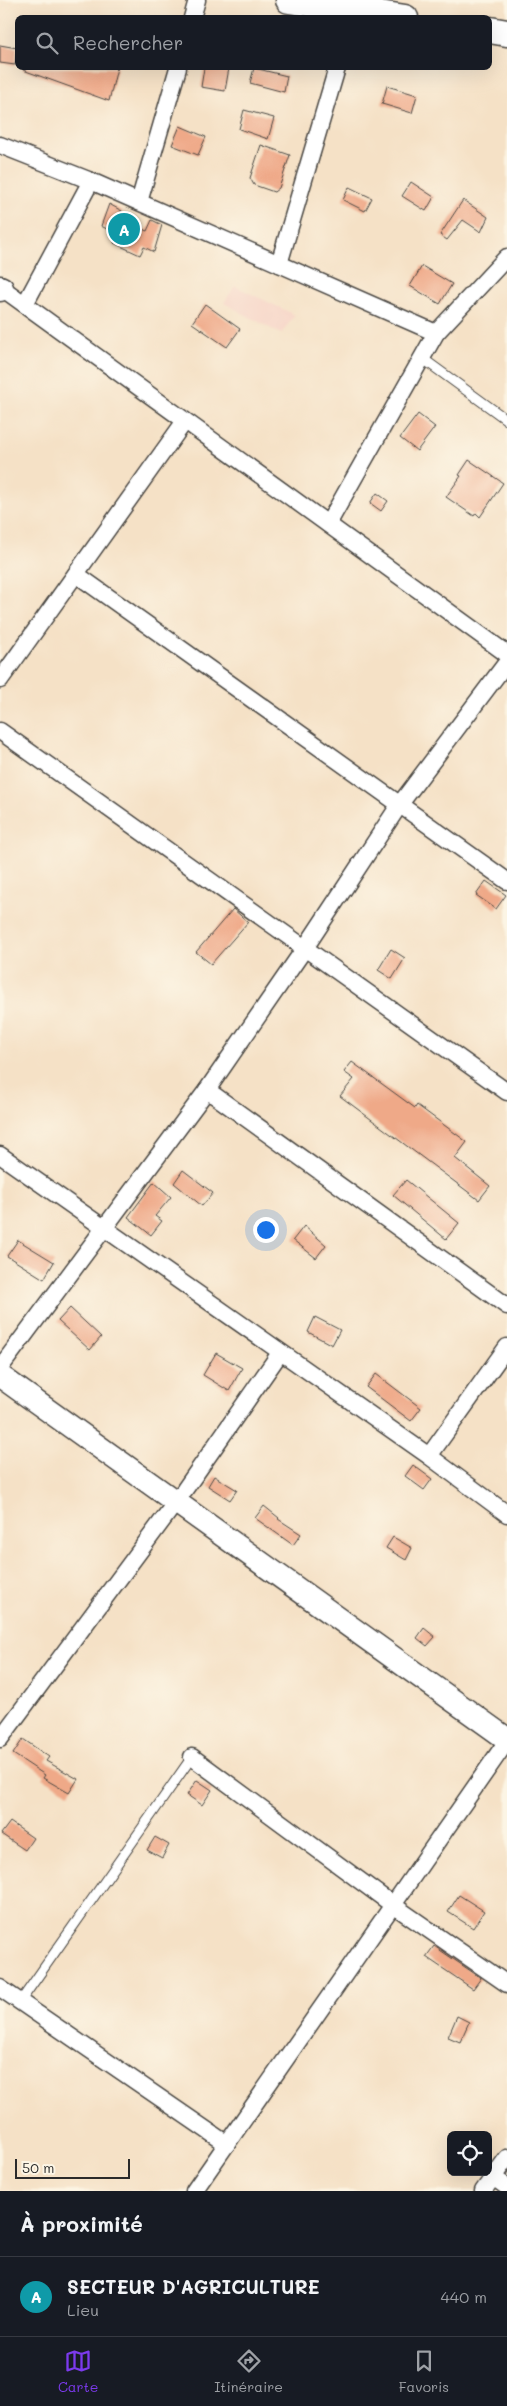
<!DOCTYPE html>
<html lang="fr">
<head>
<meta charset="utf-8">
<style>
  body { margin:0; font-family:Mali,sans-serif; background:#20242c; color:#f1f3f6 }
  .controls { position:absolute; right:15px; bottom:15px; display:grid; overflow:hidden; border-radius:8px; box-shadow:0 5px 20px #0002 }
  .controls button { width:45px; height:45px; display:grid; place-items:center; padding:0; border:0; border-bottom:1px solid #363941; background:#171b24; color:#f1f3f6; font:25px sans-serif }
  .scale { position:absolute; left:15px; bottom:12px; width:115px; box-sizing:border-box; padding-left:5px; border:2px solid #2b2b2b; border-top:0; font-size:14px; line-height:18px; white-space:nowrap; color:#2b2b2b; -webkit-text-stroke:4px #fcf5e5; paint-order:stroke }
  .you { position:absolute; left:265px; top:1229px; width:18px; height:18px; margin:-12px; border:4px solid #fff; border-radius:50%; background:#1a73e8; box-shadow:0 0 0 8px #1a73e833 }
  .badge { display:grid; place-items:center; width:32px; height:32px; border-radius:50%; background:#7c3aed; color:#fff; font-size:16px; font-weight:700 }
  .pin { position:absolute; translate:-50% -50%; border:2px solid #fff; box-shadow:0 1px 5px #0006 }
  .list { margin:0; padding:0; list-style:none }
  h2 { display:flex; justify-content:space-between; align-items:center; height:65px; margin:0; padding:0 20px; font-size:21px }
  h2 small { font-size:16px; font-weight:400; color:#9ea1a6 }
  .list li { display:grid; grid-template-columns:32px 1fr auto; gap:15px; align-items:center; box-sizing:border-box; height:80px; padding:0 20px; border-top:1px solid #363941 }
  .list b { display:block; font-size:19px; white-space:nowrap }
  .list p { margin:0; font-size:16px; white-space:nowrap; color:#9ea1a6 }
  .list em { font-size:16px; font-style:normal; color:#9ea1a6 }
  .icon { flex:none; width:28px; height:28px; fill:none; stroke:currentColor; stroke-width:2; stroke-linecap:round; stroke-linejoin:round }
  .map { position:relative; flex:none; width:507px; height:2191px; overflow:hidden }
  .search { position:absolute; background:#171b24; box-shadow:0 5px 20px #0002; left:15px; right:15px; top:15px; height:55px; display:flex; align-items:center; gap:12px; box-sizing:border-box; padding:0 18px; border-radius:8px; color:#9ea1a6; font-size:19px }
  .sheet { height:145px; background:#171b24 }
  nav { display:flex; justify-content:space-around; align-items:center; box-sizing:border-box; height:70px; border-top:1px solid #363941; background:#171b24; font-size:14px; color:#9ea1a6 }
  nav a { display:grid; justify-items:center; gap:2px }
  nav .on { color:#7c3aed }
  .map>svg:first-child { display:block }
  .built { fill:#f6d2c4 }
  .building { fill:#efa988 }
  .lines { fill:none; stroke-linecap:round; stroke-linejoin:round }
  .lane-casing { stroke:#494642; stroke-width:11 }
  .street-casing { stroke:#494642; stroke-width:19 }
  .secondary-casing { stroke:#494642; stroke-width:25 }
  .primary-casing { stroke:#494642; stroke-width:29 }
  .lane { stroke:#fff; stroke-width:9 }
  .street { stroke:#fff; stroke-width:16 }
  .secondary { stroke:#fff; stroke-width:22 }
  .primary { stroke:#fff; stroke-width:26 }
</style>
</head>
<body>
<div class="map">
<svg width="507" height="2191" viewBox="0 0 507 2191">
  <rect width="100%" height="100%" fill="#fcf5e5"/>
  <filter id="ink" filterUnits="userSpaceOnUse"><feTurbulence type="fractalNoise" baseFrequency=".02" numOctaves="2"/><feDisplacementMap in="SourceGraphic" scale="10" xChannelSelector="R" yChannelSelector="G"/><feConvolveMatrix kernelMatrix="1 2 1 2 8 2 1 2 1" color-interpolation-filters="sRGB"/></filter>
  <filter id="wash" filterUnits="userSpaceOnUse"><feTurbulence type="fractalNoise" baseFrequency=".0096" numOctaves="4" result="noise"/><feDisplacementMap in="SourceGraphic" scale="20" xChannelSelector="R" yChannelSelector="G"/><feGaussianBlur stdDeviation="1.12" result="paint"/><feColorMatrix in="noise" values="0 0 0 0 0 0 0 0 0 0 0 0 0 0 0 0 0 1.4 0 .05"/><feComposite in="paint" operator="in"/></filter>
  <g filter="url(#wash)">
    <rect width="100%" height="100%" fill="#f5e1c6"/>
    <!-- built -->
    <path class="built" d="M235,286L295,315L281,334L224,303Z"/>
    <g id="blocks">
      <!-- building -->
      <g class="building">
        <path d="M0,45L17,48L15,65L0,63Z"/>
        <path d="M23,68H117L109,101L23,70Z"/>
        <path d="M204,68H229L225,91L201,87Z"/>
        <path d="M254,68L287,76L284,92L250,83Z"/>
        <path d="M387,86L417,95L412,113L382,104Z"/>
        <path d="M244,110L274,118L268,139L239,129Z"/>
        <path d="M180,126L206,137L198,155L172,145Z"/>
        <path d="M261,145L290,155L279,188L274,192L254,185L250,178Z"/>
        <path d="M411,182L434,197L426,211L402,196Z"/>
        <path d="M349,187L372,198L365,211L343,200Z"/>
        <path d="M463,200L488,217L481,232L463,220L447,240L440,235Z"/>
        <path d="M109,204L122,211L119,219L147,231L152,220L162,225L154,252L144,247L140,255L114,243L117,234L101,226Z"/>
        <path d="M422,266L452,284L440,304L410,286Z"/>
        <path d="M205,304L240,329L227,347L192,323Z"/>
        <path d="M418,414L435,427L417,451L400,438Z"/>
        <path d="M469,460L503,483L480,517L476,513L474,516L446,497L461,476L459,475Z"/>
        <path d="M377,493L388,501L381,511L370,503Z"/>
        <path d="M486,881L506,895L496,909L476,895Z"/>
        <path d="M233,909L248,922L211,964L196,952Z"/>
        <path d="M391,949L405,958L392,979L378,970Z"/>
        <path d="M352,1062L415,1108L417,1105L467,1142L455,1158L490,1186L479,1200L340,1096L354,1079L344,1072Z"/>
        <path d="M183,1170L213,1193L202,1206L174,1183Z"/>
        <path d="M406,1180L459,1223L446,1239L393,1195Z"/>
        <path d="M154,1182L171,1197L155,1216L162,1221L151,1235L128,1217Z"/>
        <path d="M304,1226L326,1245L316,1258L293,1240Z"/>
        <path d="M18,1240L54,1262L44,1279L7,1256Z"/>
        <path d="M70,1308L101,1337L90,1350L58,1321Z"/>
        <path d="M315,1317L340,1330L332,1345L308,1332Z"/>
        <path d="M216,1353L242,1368L229,1391L203,1375Z"/>
        <path d="M376,1374L421,1408L411,1421L366,1387Z"/>
        <path d="M413,1465L432,1479L424,1490L405,1476Z"/>
        <path d="M214,1476L237,1490L230,1500L208,1486Z"/>
        <path d="M264,1506L279,1518L278,1519L301,1534L293,1545L255,1518Z"/>
        <path d="M393,1537L412,1548L406,1560L386,1548Z"/>
        <path d="M424,1628L435,1637L427,1646L417,1638Z"/>
        <path d="M23,1739L49,1757L46,1761L78,1779L69,1793L43,1778L45,1775L13,1754Z"/>
        <path d="M197,1780L212,1790L202,1805L187,1795Z"/>
        <path d="M10,1822L33,1838L25,1850L1,1834Z"/>
        <path d="M155,1837L169,1845L162,1858L147,1850Z"/>
        <path d="M459,1895L484,1911L473,1928L448,1912Z"/>
        <path d="M434,1946L481,1978L473,1989L426,1957Z"/>
        <path d="M457,2016L469,2022L460,2042L448,2037Z"/>
      </g>
    </g>
  </g>
  <g filter="url(#ink)">
    <use href="#blocks" fill-opacity="0" stroke="#494642" stroke-width="1"/>
    <g class="lines">
      <defs>
        <g id="lane">
          <path d="M422,358L507,420"/>
          <path d="M20,2002L192,1757"/>
        </g>
        <g id="street">
          <path d="M192,18L197,0"/>
          <path d="M0,145L91,181"/>
          <path d="M139,202L178,68"/>
          <path d="M279,264L337,68"/>
          <path d="M2,288L507,654"/>
          <path d="M25,304L91,181L436,333"/>
          <path d="M328,524L436,333L507,257"/>
          <path d="M76,574L507,881"/>
          <path d="M0,680L185,421"/>
          <path d="M0,731L507,1092"/>
          <path d="M207,1090L507,1306"/>
          <path d="M0,1155L429,1456L507,1514"/>
          <path d="M0,1368L207,1090L305,948L400,804L507,662"/>
          <path d="M429,1456L507,1347"/>
          <path d="M0,1739L176,1502L280,1353"/>
          <path d="M192,1757L393,1905L507,1984"/>
          <path d="M0,1988L227,2144"/>
          <path d="M493,2177L507,2187"/>
          <path d="M194,2191L507,1741"/>
          <path d="M483,2191L507,2158"/>
        </g>
        <g id="secondary">
          <path d="M0,287L2,288L0,290"/>
          <path d="M0,1376L507,1739"/>
        </g>
        <g id="primary">
          <path d="M289,0L405,18"/>
          <path d="M490,30L507,33"/>
        </g>
      </defs>
      <!-- lane casing -->
      <use href="#lane" class="lane-casing"/>
      <!-- street casing -->
      <use href="#street" class="street-casing"/>
      <!-- secondary casing -->
      <use href="#secondary" class="secondary-casing"/>
      <!-- primary casing -->
      <use href="#primary" class="primary-casing"/>
      <!-- lane -->
      <use href="#lane" class="lane"/>
      <!-- street -->
      <use href="#street" class="street"/>
      <!-- secondary -->
      <use href="#secondary" class="secondary"/>
      <!-- primary -->
      <use href="#primary" class="primary"/>
    </g>
  </g>
</svg>
<div class="controls">
<button><svg class="icon" aria-label="locate" viewBox="0 0 24 24"><circle cx="12" cy="12" r="6"/><path d="M12 2v4M12 18v4M2 12h4M18 12h4"/></svg></button>
</div>
<div class="scale">50 m</div>
<div class="you"></div>
<div class="pin badge" style="left:124px;top:229px;background:#0f9aa8">A</div>
<div class="search"><svg class="icon" aria-label="search" viewBox="0 0 24 24"><circle cx="10" cy="10" r="6"/><path d="M15 15l6 6"/></svg>Rechercher</div>
</div>
<section class="sheet">
<h2>À proximité<small></small></h2>
<ul class="list">
<li><span class="badge" style="background:#0f9aa8">A</span><div><b>SECTEUR D'AGRICULTURE</b><p>Lieu</p></div><em>440 m</em></li>
</ul>
</section>
<nav>
<a class="on"><svg class="icon" aria-label="map" viewBox="0 0 24 24"><path d="M3 6l6-2 6 2 6-2v14l-6 2-6-2-6 2zM9 4v14M15 6v14"/></svg>Carte</a>
<a><svg class="icon" aria-label="directions" viewBox="0 0 24 24"><path d="M12 3l9 9-9 9-9-9zM9 14v-3h6M13 9l2 2-2 2"/></svg>Itinéraire</a>
<a><svg class="icon" aria-label="saved" viewBox="0 0 24 24"><path d="M7 4h10v16l-5-4-5 4z"/></svg>Favoris</a>
</nav>
</body>
</html>
